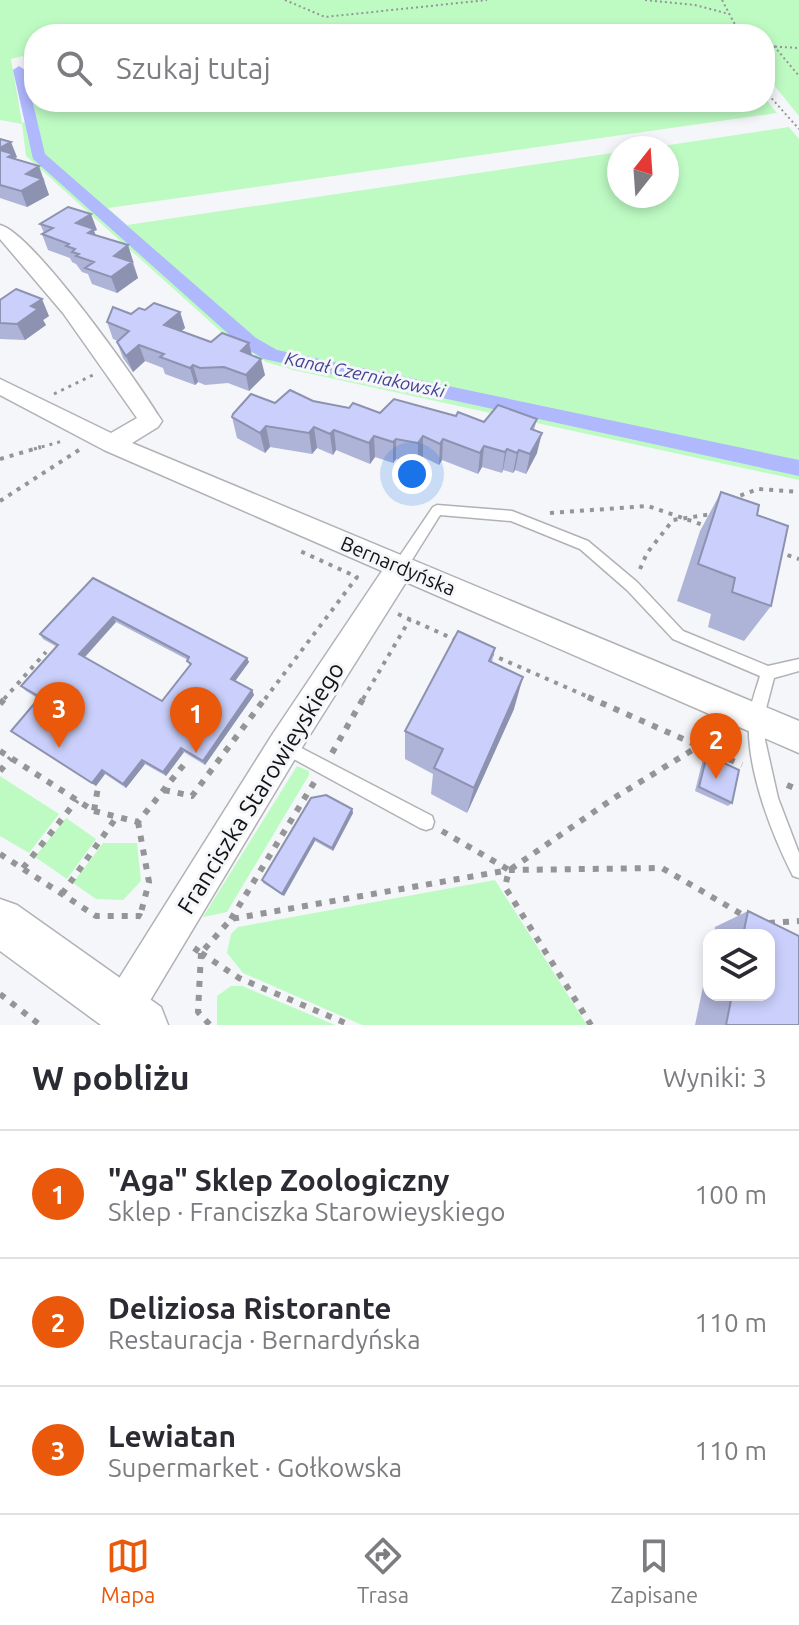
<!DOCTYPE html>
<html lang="pl">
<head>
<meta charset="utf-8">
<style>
  body { margin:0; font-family:Ubuntu,sans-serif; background:#f2f2f3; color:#2b2b33 }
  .controls { position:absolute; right:24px; bottom:24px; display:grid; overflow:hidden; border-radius:16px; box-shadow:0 4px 12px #0003 }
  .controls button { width:72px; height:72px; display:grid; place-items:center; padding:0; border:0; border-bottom:2px solid #e1e1e2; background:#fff; color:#2b2b33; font:40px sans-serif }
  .compass { position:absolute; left:607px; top:136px; width:72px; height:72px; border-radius:50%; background:#fff; box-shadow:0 4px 12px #0003; rotate:17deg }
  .you { position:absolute; left:412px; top:474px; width:28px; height:28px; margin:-20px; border:6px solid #fff; border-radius:50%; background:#1a73e8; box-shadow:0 0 0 12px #1a73e833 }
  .badge { display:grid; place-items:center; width:52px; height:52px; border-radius:50%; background:#ea580c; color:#fff; font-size:26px; font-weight:700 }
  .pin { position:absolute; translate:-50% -66px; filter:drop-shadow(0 2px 4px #0008) }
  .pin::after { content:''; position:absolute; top:42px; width:28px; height:24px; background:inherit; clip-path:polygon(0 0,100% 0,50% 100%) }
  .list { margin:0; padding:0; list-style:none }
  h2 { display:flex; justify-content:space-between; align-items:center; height:104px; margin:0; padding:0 32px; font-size:34px }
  h2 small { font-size:26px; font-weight:400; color:#7c7c81 }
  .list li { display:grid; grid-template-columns:52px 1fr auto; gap:24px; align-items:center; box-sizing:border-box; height:128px; padding:0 32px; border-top:2px solid #e1e1e2 }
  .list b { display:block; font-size:30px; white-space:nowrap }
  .list p { margin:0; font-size:26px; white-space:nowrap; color:#7c7c81 }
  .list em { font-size:26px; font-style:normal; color:#7c7c81 }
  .icon { flex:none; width:44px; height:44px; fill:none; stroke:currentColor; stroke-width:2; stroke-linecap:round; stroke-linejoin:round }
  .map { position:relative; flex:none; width:799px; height:1025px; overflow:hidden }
  .search { position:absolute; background:#fff; box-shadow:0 4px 12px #0003; left:24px; right:24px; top:24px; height:88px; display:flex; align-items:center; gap:20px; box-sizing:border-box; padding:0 28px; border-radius:32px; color:#7c7c81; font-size:30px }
  .sheet { height:488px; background:#fff }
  nav { display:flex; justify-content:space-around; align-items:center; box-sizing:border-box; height:112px; border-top:2px solid #e1e1e2; background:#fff; font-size:22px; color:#7c7c81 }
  nav a { display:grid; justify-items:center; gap:4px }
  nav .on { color:#ea580c }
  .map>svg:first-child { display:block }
  .green { fill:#befbc3; fill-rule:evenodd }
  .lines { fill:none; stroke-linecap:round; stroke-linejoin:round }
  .canal { fill:#b0b8fe; fill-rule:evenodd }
  .service-casing { stroke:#b1b2b5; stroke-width:3 }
  .minor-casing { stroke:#b1b2b5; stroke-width:3 }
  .tertiary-casing { stroke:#b1b2b5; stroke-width:3 }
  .path-far3 { stroke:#959597; stroke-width:2; stroke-dasharray:2 3; stroke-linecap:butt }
  .path-far2 { stroke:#959597; stroke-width:3; stroke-dasharray:3 5; stroke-linecap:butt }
  .path-far1 { stroke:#959597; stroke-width:4; stroke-dasharray:4 6; stroke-linecap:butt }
  .path { stroke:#959597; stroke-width:6; stroke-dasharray:6 8; stroke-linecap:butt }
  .service { fill:#fff; fill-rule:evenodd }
  .minor { fill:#fff; fill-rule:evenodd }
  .tertiary { fill:#fff; fill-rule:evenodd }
  .wall { fill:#aeb3d8; fill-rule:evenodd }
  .shaded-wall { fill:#8d92b0 }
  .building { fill:#cad0fb; stroke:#8d92b0; stroke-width:2; fill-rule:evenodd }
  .labels { text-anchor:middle; stroke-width:6; stroke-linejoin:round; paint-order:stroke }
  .far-water-label { font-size:18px; font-style:italic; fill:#434394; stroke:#f5f6f9 }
  .street-label { font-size:20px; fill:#131314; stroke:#f5f6f9 }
  .near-street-label { font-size:24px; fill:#131314; stroke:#f5f6f9 }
</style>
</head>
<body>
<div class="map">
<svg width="799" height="1025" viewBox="0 0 799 1025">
  <rect width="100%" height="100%" fill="#f5f6f9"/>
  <!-- green -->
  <g class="green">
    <path d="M0,0H799V116L765,74V34H34V102H765V98L777,113L108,208L127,225L619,152V196H667V148H649L789,127L799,139V480L293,370L266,362L227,337L26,156L22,124L0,120ZM23,56L36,119L22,123L11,59Z"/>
    <path d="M297,766L309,771V775L227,912L203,917Z"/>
    <path d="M0,776L59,814L29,853L0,836Z"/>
    <path d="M66,818L96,839L67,879L35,857Z"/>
    <path d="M103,843H137L141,881L123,900L96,899L73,883Z"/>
    <path d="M495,880L587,1025H362L243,973L227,953L231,934L238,927Z"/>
    <path d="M231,986H242L335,1025H217V996Z"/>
  </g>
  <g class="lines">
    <!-- canal -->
    <path class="canal" d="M19,66L25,70L45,154L256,338L277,350L799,460V476L264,359L242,346L33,159L13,70Z"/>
    <defs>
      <g id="service">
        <path d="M437,505L512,511L588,541L637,582L683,631L768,666L799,659V671L774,678L764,716L765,740L778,798L799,853V878L793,876C771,833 746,768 749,719C750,704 756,690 760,676L673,639L627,590L580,549L511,521L440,515L405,571L400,572L395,571L394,567L395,563L433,507Z"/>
        <path d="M284,739L432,816L434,822L432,828L426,830L420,828L279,751L276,746L279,741Z"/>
      </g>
      <path id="minor" d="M0,225C33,233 137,381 158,415L162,421L158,427L132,443L799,721V753L406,582L296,757L136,1024H108L102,1010L108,996L272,735L382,571L104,450L0,395V379L111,433L137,418L63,313L0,239Z"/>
      <path id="tertiary" d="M0,899L17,905L161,1007L168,1025H101L0,951Z"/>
    </defs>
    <!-- service casing -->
    <use href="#service" class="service-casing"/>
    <!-- minor casing -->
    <use href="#minor" class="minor-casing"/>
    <!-- tertiary casing -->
    <use href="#tertiary" class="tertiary-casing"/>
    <!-- path-far3 -->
    <g class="path-far3">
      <path d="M285,0L325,17L487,0"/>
      <path d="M645,0L695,5L729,14"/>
      <path d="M722,0L740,34"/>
      <path d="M765,46L799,48"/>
      <path d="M774,46L799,76"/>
      <path d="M765,91L799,129"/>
    </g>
    <!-- path-far2 -->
    <g class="path-far2">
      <path d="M54,394L93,375"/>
      <path d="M34,449L63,441"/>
    </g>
    <!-- path-far1 -->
    <g class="path-far1">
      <path d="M0,459L41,447"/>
      <path d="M731,499L758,489L799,492"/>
      <path d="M0,501L79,450"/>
      <path d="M550,513L648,506L706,526"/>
      <path d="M778,552L799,559"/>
      <path d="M640,569L647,553L673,520L712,514"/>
      <path d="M398,614L456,640"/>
      <path d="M490,654L593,699"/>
      <path d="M4,699L46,652"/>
      <path d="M265,699L357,577L300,551"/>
      <path d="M363,699L410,619"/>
    </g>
    <!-- path -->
    <g class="path">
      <path d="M588,697L742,765"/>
      <path d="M0,704L6,697"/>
      <path d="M0,751L94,811L98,787"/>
      <path d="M332,753L364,697"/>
      <path d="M0,771L11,758"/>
      <path d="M787,785L799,790"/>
      <path d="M164,790L192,796L266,697"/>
      <path d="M94,811L138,822L186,762"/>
      <path d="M138,822L149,882L140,916"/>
      <path d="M442,831L509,870L505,887L591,1025"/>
      <path d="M0,854L96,916H140L145,919"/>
      <path d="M23,868L77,800"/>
      <path d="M511,869L614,798L699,746"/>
      <path d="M62,894L116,818"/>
      <path d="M231,919L315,781"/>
      <path d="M769,923L799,921"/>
      <path d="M194,948L201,953L231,919L509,870L662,868L743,915"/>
      <path d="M201,953L239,978L350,1025"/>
      <path d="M201,953L198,1012L210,1025"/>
      <path d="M0,994L40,1025"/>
    </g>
    <!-- service -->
    <use href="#service" class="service"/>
    <!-- minor -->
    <use href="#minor" class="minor"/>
    <!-- tertiary -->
    <use href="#tertiary" class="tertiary"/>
  </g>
  <!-- wall -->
  <g class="wall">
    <path d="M0,139L17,157L15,158L45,181L44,182L49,195L27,207L0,198Z"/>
    <path d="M40,224L97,230L94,231L96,235L128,245L138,278L117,293L92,284L88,274L82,272L76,264L72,262L70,258L48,250L42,234L44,233Z"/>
    <path d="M0,300L49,316L43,320L46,325L25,340L0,339Z"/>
    <path d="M145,310L180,312L185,328L181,331L211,342L249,343L252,356L265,375L249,391L228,383L205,385L198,382L195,385L165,374L163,368L145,361L133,372L123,358L117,342L118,341L113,339L107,322L131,314Z"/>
    <path d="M313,401L380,413L456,416L484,422L537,419L534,430L537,453L526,474L515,470L513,473L503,470L502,473L482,467L478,474L442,460L439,465L423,457L418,464L396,459L393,463L375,457L370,464L336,450L333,455L317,448L312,454L270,447L265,453L237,438L232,417L275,403Z"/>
    <path d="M721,492L757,515L771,606L744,641L708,627L711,614L677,601L700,531Z"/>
    <path d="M93,578L247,658L249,662L235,681L252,690L254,695L205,765L184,752L166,776L145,764L126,788L105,774L96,786L11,731L39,699L26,691L21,686L57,647L43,639L40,634ZM116,622L188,660L190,666L162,701L85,657Z"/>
    <path d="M495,648L492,662L514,709L467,813L431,794L433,774L405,759V731Z"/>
    <path d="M707,755L732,803L728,806L695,791L703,759Z"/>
    <path d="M311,798L352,809L353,813L333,851L315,841L284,896L263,883L262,880Z"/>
    <path d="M748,911L799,936V1025H695L709,958V995H769V935H714L715,927Z"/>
  </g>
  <!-- shaded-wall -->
  <g class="shaded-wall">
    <path d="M11,142L17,157L15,158L0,156V148Z"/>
    <path d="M39,166L49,195L27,207L21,191L26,174Z"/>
    <path d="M91,214L97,230L94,231L99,245L76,223Z"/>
    <path d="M128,245L133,261L126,266L132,262L138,278L117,293L111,277L114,256Z"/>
    <path d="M42,299L49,316L43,320L46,325L25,340L17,324L31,306Z"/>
    <path d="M180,312L185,328L169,342L164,325Z"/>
    <path d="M249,343L253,360L241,351Z"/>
    <path d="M139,345L145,361L133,372L126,356Z"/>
    <path d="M261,359L265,375L249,391L246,375Z"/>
    <path d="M193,365L198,382L195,385L190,368Z"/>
    <path d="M266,426L270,447L265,453L260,433Z"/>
    <path d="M314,427L317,448L312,454L309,433Z"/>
    <path d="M334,430L336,450L333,455L330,434Z"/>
    <path d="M542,433L537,453L526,474L530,454Z"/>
    <path d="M374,436L375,457L370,464L369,443Z"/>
    <path d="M423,436V457L418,464V443Z"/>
    <path d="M396,439V459L393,463V442Z"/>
    <path d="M443,439L442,460L439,465L440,444Z"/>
    <path d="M484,446L482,467L478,474L480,453Z"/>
    <path d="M507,449L503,470L502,473L505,452Z"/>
    <path d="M519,450L515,470L513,473L517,453Z"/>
    <path d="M113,617L116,622L83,659L79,654Z"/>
    <path d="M247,658L249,662L233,684L231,679Z"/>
    <path d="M523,677L514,709L467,813L474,788Z"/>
    <path d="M252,690L254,695L205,765L203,761Z"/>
    <path d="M181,748L184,752L166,776L163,772Z"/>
    <path d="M142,760L145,764L126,788L123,784Z"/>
    <path d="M102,770L105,774L96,786L92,783Z"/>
    <path d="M352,809L353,813L333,851L332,848Z"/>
    <path d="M314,838L315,841L284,896L282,894Z"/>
  </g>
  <!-- building -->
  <g class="building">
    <path d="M0,139L11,142L0,148Z"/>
    <path d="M0,150L13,154L8,157L39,166L26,174L42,179L21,191L0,185Z"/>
    <path d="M68,207L91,214L76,223L94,229L88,233L128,245L114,256L132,262L111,277L85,268L94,262L76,256L79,254L72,252L75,249L66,246L69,244L42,234L53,228L40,224Z"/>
    <path d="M16,289L42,299L31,306L38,309L17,324L0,323V300Z"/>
    <path d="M154,303L180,312L164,325L211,342L222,333L249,343L241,351L261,359L246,375L224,367L200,368L193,365L190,368L160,357L164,354L139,345L126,356L117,342L129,331L107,322L113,307L131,314L139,308L145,310Z"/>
    <path d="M290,390L313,401L349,408L353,403L380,413L394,399L456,416L458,412L484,422L498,405L537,419L531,429L542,433L530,454L519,450L517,453L507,449L505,452L484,446L480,453L443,439L440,444L423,436L418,443L396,439L393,442L374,436L369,443L334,430L330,434L314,427L309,433L266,426L260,433L232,417L233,414L251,394L275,403Z"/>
    <path d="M721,492L759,505L757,515L788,526L771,606L732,592L735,578L698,564Z"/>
    <path d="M93,578L247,658L231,679L252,690L203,761L181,748L163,772L142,760L123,784L102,770L92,783L11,731L40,697L21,686L58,645L40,634ZM113,617L189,657L187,661L191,664L162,701L79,654Z"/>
    <path d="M458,631L495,648L489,661L523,677L474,788L434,768L443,749L405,731Z"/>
    <path d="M707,755L739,770L732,803L699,787Z"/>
    <path d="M326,795L352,809L332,848L314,838L282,894L262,880L311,798Z"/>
    <path d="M748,911L799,936V1025H726L732,995H769V935H743Z"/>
  </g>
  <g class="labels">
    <!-- far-water labels -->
    <g class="far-water-label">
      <text transform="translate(365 375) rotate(12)" y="6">Kanał Czerniakowski</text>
    </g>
    <!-- street labels -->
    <g class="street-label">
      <text transform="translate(398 566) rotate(23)" y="7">Bernardyńska</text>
    </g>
    <!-- near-street labels -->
    <g class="near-street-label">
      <text transform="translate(261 788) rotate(-58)" y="8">Franciszka Starowieyskiego</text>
    </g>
  </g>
</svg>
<div class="controls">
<button><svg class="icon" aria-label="layers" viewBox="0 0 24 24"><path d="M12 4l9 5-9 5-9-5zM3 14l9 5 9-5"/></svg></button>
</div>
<svg class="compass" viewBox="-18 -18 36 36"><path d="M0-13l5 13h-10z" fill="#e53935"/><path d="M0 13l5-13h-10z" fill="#7c7c81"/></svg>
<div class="you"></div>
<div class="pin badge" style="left:196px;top:753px">1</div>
<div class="pin badge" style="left:716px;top:779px">2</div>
<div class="pin badge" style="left:59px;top:748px">3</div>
<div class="search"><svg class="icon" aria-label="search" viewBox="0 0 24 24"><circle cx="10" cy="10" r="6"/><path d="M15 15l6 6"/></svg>Szukaj tutaj</div>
</div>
<section class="sheet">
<h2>W pobliżu<small>Wyniki: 3</small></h2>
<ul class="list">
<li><span class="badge">1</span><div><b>&quot;Aga&quot; Sklep Zoologiczny</b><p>Sklep · Franciszka Starowieyskiego</p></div><em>100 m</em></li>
<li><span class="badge">2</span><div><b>Deliziosa Ristorante</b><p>Restauracja · Bernardyńska</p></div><em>110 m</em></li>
<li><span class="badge">3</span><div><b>Lewiatan</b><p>Supermarket · Gołkowska</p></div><em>110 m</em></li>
</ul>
</section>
<nav>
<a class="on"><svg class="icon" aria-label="map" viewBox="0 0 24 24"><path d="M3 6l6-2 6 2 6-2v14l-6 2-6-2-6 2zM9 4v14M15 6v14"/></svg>Mapa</a>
<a><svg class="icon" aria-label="directions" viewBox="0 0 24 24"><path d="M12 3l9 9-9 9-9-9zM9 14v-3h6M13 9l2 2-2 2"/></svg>Trasa</a>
<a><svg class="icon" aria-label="saved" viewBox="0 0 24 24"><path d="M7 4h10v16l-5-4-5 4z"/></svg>Zapisane</a>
</nav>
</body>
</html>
